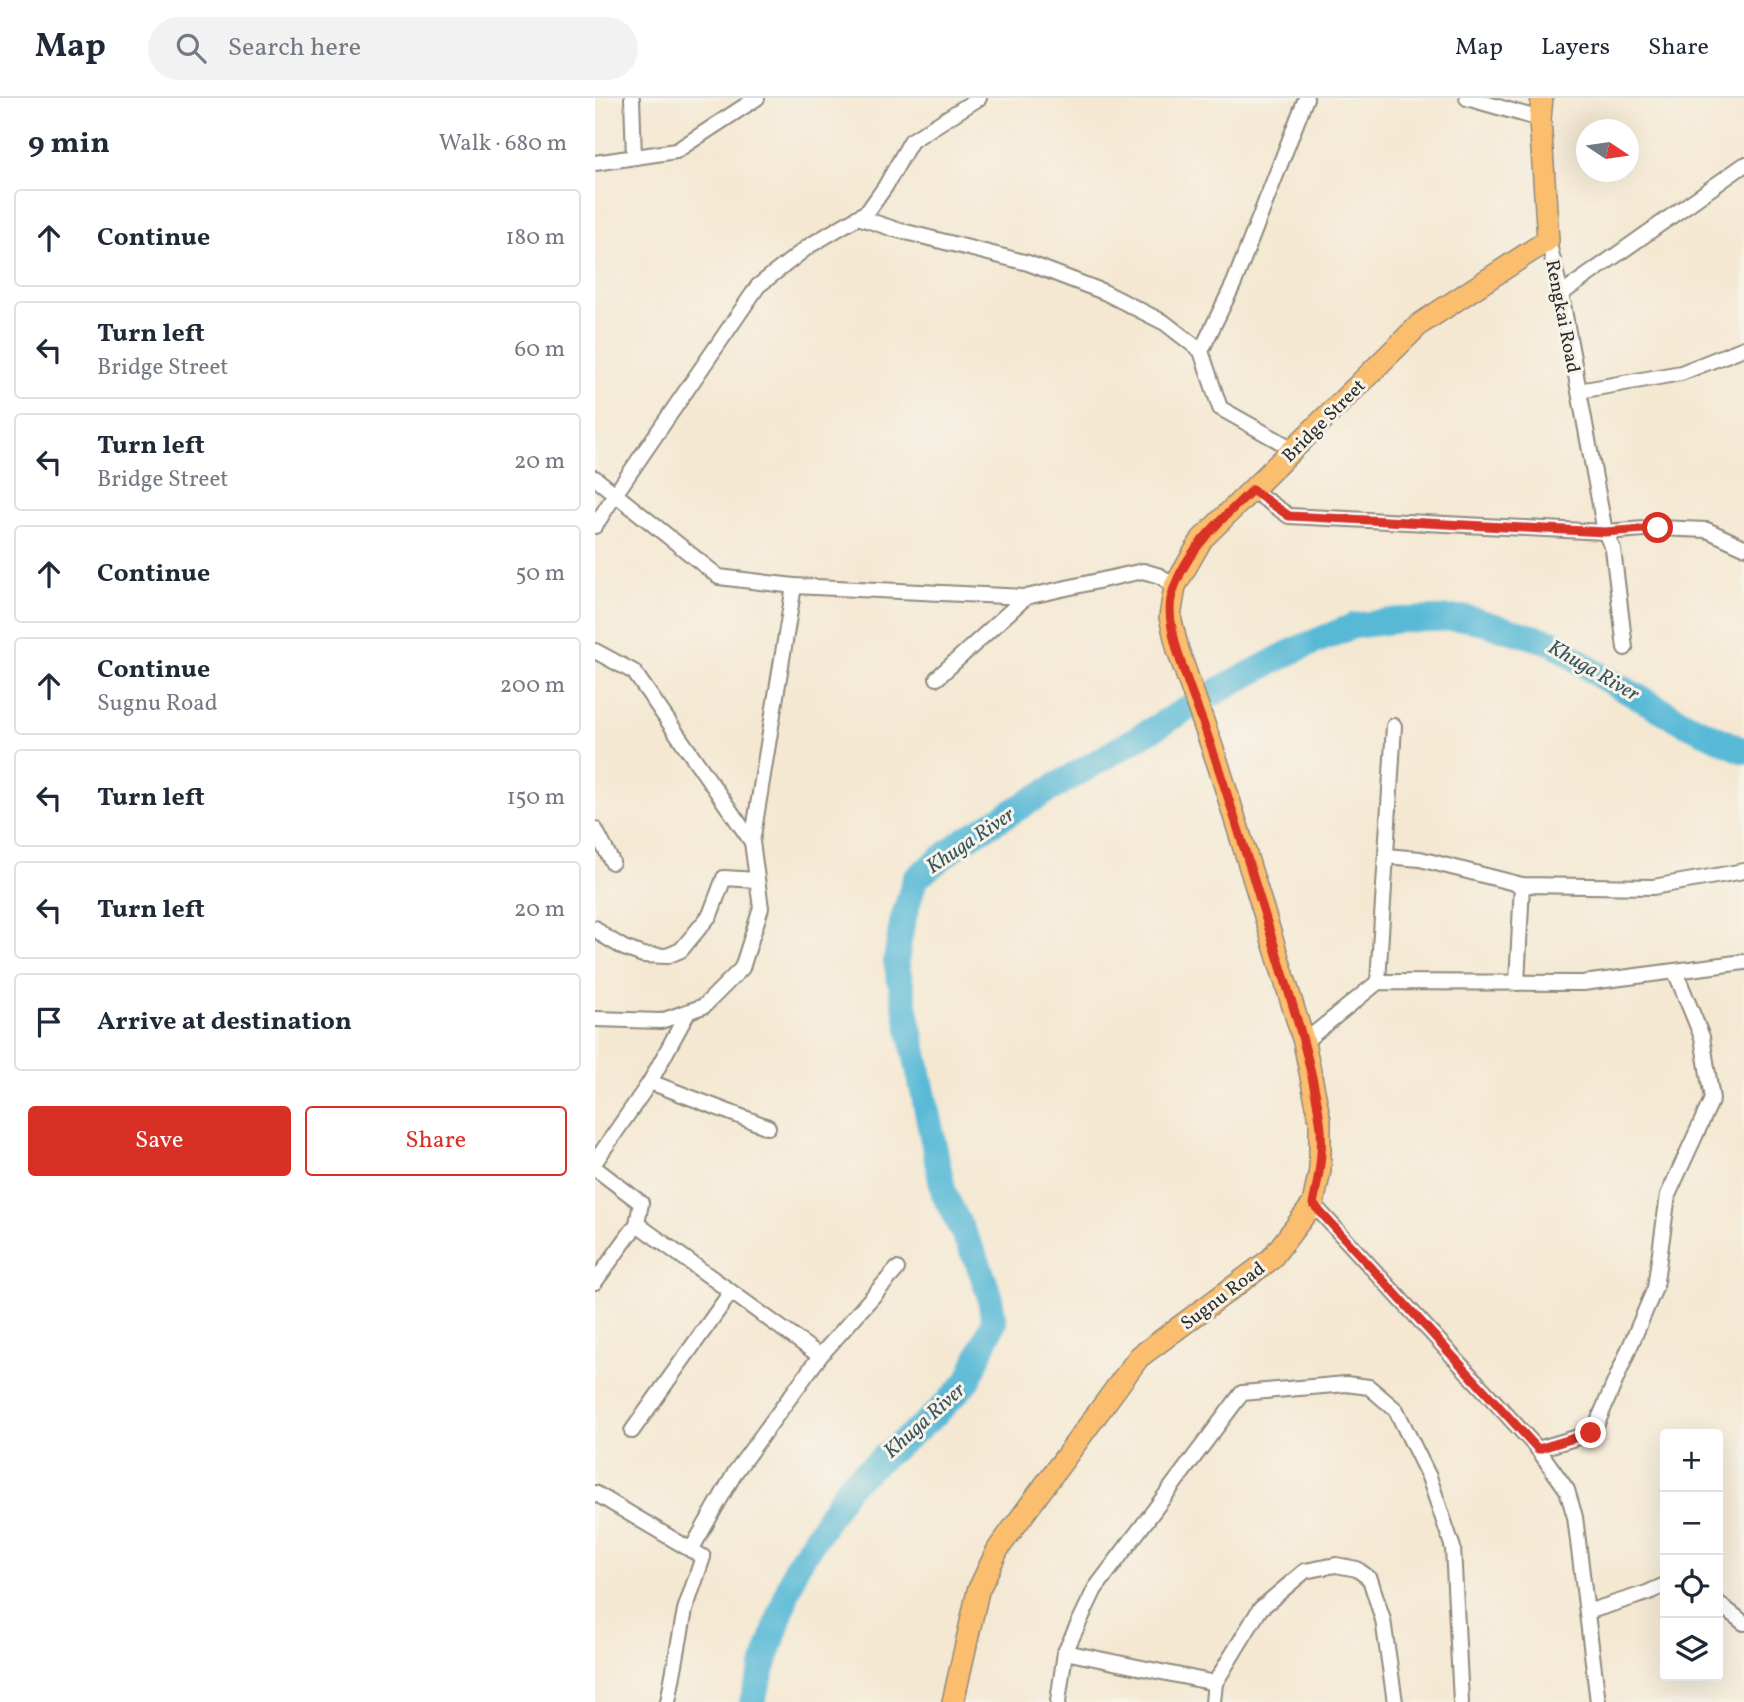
<!DOCTYPE html>
<html lang="en">
<head>
<meta charset="utf-8">
<style>
  body { margin:0; font-family:Vollkorn,serif; background:#f2f2f3; color:#1f2937 }
  .controls { position:absolute; right:21px; bottom:21px; display:grid; overflow:hidden; border-radius:7px; box-shadow:0 7px 28px #0002 }
  .controls button { width:63px; height:63px; display:grid; place-items:center; padding:0; border:0; border-bottom:2px solid #e0e1e3; background:#fff; color:#1f2937; font:35px sans-serif }
  .compass { position:absolute; left:981px; top:21px; width:63px; height:63px; border-radius:50%; background:#fff; box-shadow:0 7px 28px #0002; rotate:103deg }
  .stop { position:absolute; width:21px; height:21px; margin:-16px; border:5px solid #d93025; border-radius:50%; background:#fff }
  .stop.end { background:#d93025; border-color:#fff; box-shadow:0 2px 7px #0008 }
  .list { margin:0; padding:0; list-style:none }
  h2 { display:flex; justify-content:space-between; align-items:center; height:91px; margin:0; padding:0 28px; font-size:30px }
  h2 small { font-size:23px; font-weight:400; color:#747a83 }
  .list li { display:grid; grid-template-columns:46px 1fr auto; gap:21px; align-items:center; box-sizing:border-box; height:98px; margin:0 14px 14px; padding:0 14px; border:2px solid #e0e1e3; border-radius:7px }
  .list b { display:block; font-size:26px; white-space:nowrap }
  .list p { margin:0; font-size:23px; white-space:nowrap; color:#747a83 }
  .list em { font-size:23px; font-style:normal; color:#747a83 }
  .actions { display:flex; gap:14px; padding:21px 28px }
  .actions a { flex:1; padding:16px 0; border:2px solid #d93025; border-radius:7px; text-align:center; font-size:24px; color:#d93025 }
  .actions .main { background:#d93025; color:#fff }
  .icon { flex:none; width:38px; height:38px; fill:none; stroke:currentColor; stroke-width:2; stroke-linecap:round; stroke-linejoin:round }
  .map { position:relative; flex:none; width:1149px; height:1604px; overflow:hidden }
  header { display:flex; align-items:center; gap:42px; box-sizing:border-box; height:98px; padding:0 35px; background:#fff; border-bottom:2px solid #e0e1e3 }
  header strong { font-size:33px }
  nav { display:flex; gap:38px; margin-inline-start:auto; font-size:24px }
  .search { width:490px; height:63px; background:#f2f2f3; display:flex; align-items:center; gap:18px; box-sizing:border-box; padding:0 24px; border-radius:38px; color:#747a83; font-size:26px }
  main { display:flex }
  aside { flex:1; background:#fff }
  .map>svg:first-child { display:block }
  .lines { fill:none; stroke-linecap:round; stroke-linejoin:round }
  .river { stroke:#59b9d7; stroke-width:26 }
  .minor-casing { stroke:#908a7e; stroke-width:18 }
  .primary-casing { stroke:#908a7e; stroke-width:24 }
  .minor { stroke:#fff; stroke-width:14 }
  .primary { stroke:#fbbe6e; stroke-width:21 }
  .route { stroke:#d93025; stroke-width:9 }
  .labels { text-anchor:middle; stroke-width:6; stroke-linejoin:round; paint-order:stroke }
  .street-label { font-size:19px; fill:#2b2b2b; stroke:#f7f3e8 }
  .water-label { font-size:21px; font-style:italic; fill:#39565f; stroke:#f7f3e8 }
</style>
</head>
<body>
<header>
<strong>Map</strong>
<div class="search"><svg class="icon" aria-label="search" viewBox="0 0 24 24"><circle cx="10" cy="10" r="6"/><path d="M15 15l6 6"/></svg>Search here</div>
<nav><a>Map</a><a>Layers</a><a>Share</a></nav>
</header>
<main>
<aside>
<h2>9 min<small>Walk · 680 m</small></h2>
<ul class="list">
<li><svg class="icon" aria-label="ahead" viewBox="0 0 24 24"><path d="M12 20V5M6 11l6-6 6 6"/></svg><div><b>Continue</b></div><em>180 m</em></li>
<li><svg class="icon" aria-label="left" viewBox="0 0 24 24"><path d="M17 20v-9H6M10 6l-5 5 5 5"/></svg><div><b>Turn left</b><p>Bridge Street</p></div><em>60 m</em></li>
<li><svg class="icon" aria-label="left" viewBox="0 0 24 24"><path d="M17 20v-9H6M10 6l-5 5 5 5"/></svg><div><b>Turn left</b><p>Bridge Street</p></div><em>20 m</em></li>
<li><svg class="icon" aria-label="ahead" viewBox="0 0 24 24"><path d="M12 20V5M6 11l6-6 6 6"/></svg><div><b>Continue</b></div><em>50 m</em></li>
<li><svg class="icon" aria-label="ahead" viewBox="0 0 24 24"><path d="M12 20V5M6 11l6-6 6 6"/></svg><div><b>Continue</b><p>Sugnu Road</p></div><em>200 m</em></li>
<li><svg class="icon" aria-label="left" viewBox="0 0 24 24"><path d="M17 20v-9H6M10 6l-5 5 5 5"/></svg><div><b>Turn left</b></div><em>150 m</em></li>
<li><svg class="icon" aria-label="left" viewBox="0 0 24 24"><path d="M17 20v-9H6M10 6l-5 5 5 5"/></svg><div><b>Turn left</b></div><em>20 m</em></li>
<li><svg class="icon" aria-label="arrive" viewBox="0 0 24 24"><path d="M6 21V4h12l-3 4 3 4H6"/></svg><div><b>Arrive at destination</b></div></li>
</ul>
<div class="actions"><a class="main">Save</a><a>Share</a></div>
</aside>
<div class="map">
<svg width="1149" height="1604" viewBox="0 0 1149 1604">
  <rect width="100%" height="100%" fill="#f7f3e8"/>
  <filter id="ink" filterUnits="userSpaceOnUse"><feTurbulence type="fractalNoise" baseFrequency=".0143" numOctaves="2"/><feDisplacementMap in="SourceGraphic" scale="14" xChannelSelector="R" yChannelSelector="G"/><feConvolveMatrix kernelMatrix="1 2 1 2 8 2 1 2 1" color-interpolation-filters="sRGB"/></filter>
  <filter id="wash" filterUnits="userSpaceOnUse"><feTurbulence type="fractalNoise" baseFrequency=".00686" numOctaves="4" result="noise"/><feDisplacementMap in="SourceGraphic" scale="28" xChannelSelector="R" yChannelSelector="G"/><feGaussianBlur stdDeviation="1.57" result="paint"/><feColorMatrix in="noise" values="0 0 0 0 0 0 0 0 0 0 0 0 0 0 0 0 0 1.4 0 .05"/><feComposite in="paint" operator="in"/></filter>
  <g filter="url(#wash)">
    <rect width="100%" height="100%" fill="#f4e8d2"/>
    <g class="lines">
      <!-- river -->
      <path class="river" d="M157,1604L200,1471L254,1387L340,1317L373,1283L399,1223L394,1196L383,1165L349,1096L301,863L307,825L320,781L369,742L631,588L700,552L758,528L805,522L872,520L959,545L1005,578L1090,625L1149,653"/>
    </g>
  </g>
  <g filter="url(#ink)">
    <g class="lines">
      <defs>
        <g id="minor">
          <path d="M37,0L39,59"/>
          <path d="M872,0L945,21"/>
          <path d="M0,65L81,53L162,0"/>
          <path d="M263,119L299,131L433,165L509,194L570,225L606,253L625,310L698,351"/>
          <path d="M953,142L966,196L1010,434L1018,451L1030,550"/>
          <path d="M966,196L1149,67"/>
          <path d="M606,253L639,185L711,0"/>
          <path d="M984,293L1086,275L1149,250"/>
          <path d="M0,380L124,479L199,488L431,499L548,473L565,478L580,488"/>
          <path d="M657,392L694,418L1010,434L1063,430L1112,432L1149,449"/>
          <path d="M0,428L21,395L163,188L214,148L273,113L290,89L316,43L384,0"/>
          <path d="M0,553L39,574L157,744"/>
          <path d="M342,580L431,499"/>
          <path d="M0,731L17,764"/>
          <path d="M791,758L825,761L927,787L1058,789L1149,773"/>
          <path d="M0,830L9,838L29,850L48,857L72,858L86,852L115,817L129,780L162,782"/>
          <path d="M783,884L799,628"/>
          <path d="M922,885L927,787"/>
          <path d="M0,921L66,923L109,908L147,870L166,810L157,744L199,488"/>
          <path d="M709,944L783,884L988,885L1149,864"/>
          <path d="M55,984L173,1029"/>
          <path d="M0,1064L55,984L93,914"/>
          <path d="M0,1070L46,1105L42,1126L225,1258"/>
          <path d="M718,1106L943,1351L972,1392L980,1419L1003,1604"/>
          <path d="M0,1184L42,1126"/>
          <path d="M37,1333L136,1194"/>
          <path d="M943,1351L997,1335L1001,1328L1060,1190L1073,1097L1117,1001L1107,939L1080,873"/>
          <path d="M0,1395L108,1459L90,1512L73,1604"/>
          <path d="M96,1452L141,1373L225,1258L302,1171"/>
          <path d="M1123,1505L1149,1525"/>
          <path d="M992,1514L1052,1495L1070,1487"/>
          <path d="M470,1554L620,1585"/>
          <path d="M463,1604L470,1554L500,1491L647,1295L751,1286L774,1289L801,1312L834,1379L858,1450L866,1604"/>
          <path d="M618,1604L620,1585L665,1511L710,1473L741,1467L762,1471L775,1481L788,1522L800,1604"/>
        </g>
        <path id="primary" d="M358,1604L383,1493L403,1451L544,1259L676,1161L718,1106L725,1072V1023L709,944L623,666L583,552L575,519L580,488L607,441L825,226L953,142L945,21L947,0"/>
      </defs>
      <!-- minor casing -->
      <use href="#minor" class="minor-casing"/>
      <!-- primary casing -->
      <use href="#primary" class="primary-casing"/>
      <!-- minor -->
      <use href="#minor" class="minor"/>
      <!-- primary -->
      <use href="#primary" class="primary"/>
    </g>
  </g>
  <g class="lines" filter="url(#ink)">
    <!-- route -->
    <path class="route" d="M996,1335L943,1351L718,1106C724,1079 729,1050 725,1022C715,953 691,887 671,821C652,760 634,699 613,639C602,605 569,534 576,501C586,456 625,423 657,392L694,418L1010,434L1063,430"/>
  </g>
  <g class="labels">
    <!-- street labels -->
    <g class="street-label">
      <text transform="translate(969 218) rotate(79)" y="7">Rengkai Road</text>
      <text transform="translate(728 322) rotate(-45)" y="7">Bridge Street</text>
      <text transform="translate(627 1197) rotate(-37)" y="7">Sugnu Road</text>
    </g>
    <!-- water labels -->
    <g class="water-label">
      <text transform="translate(999 572) rotate(30)" y="7">Khuga River</text>
      <text transform="translate(375 742) rotate(-34)" y="7">Khuga River</text>
      <text transform="translate(329 1322) rotate(-42)" y="7">Khuga River</text>
    </g>
  </g>
</svg>
<div class="controls">
<button>+</button>
<button>−</button>
<button><svg class="icon" aria-label="locate" viewBox="0 0 24 24"><circle cx="12" cy="12" r="6"/><path d="M12 2v4M12 18v4M2 12h4M18 12h4"/></svg></button>
<button><svg class="icon" aria-label="layers" viewBox="0 0 24 24"><path d="M12 4l9 5-9 5-9-5zM3 14l9 5 9-5"/></svg></button>
</div>
<svg class="compass" viewBox="-18 -18 36 36"><path d="M0-13l5 13h-10z" fill="#e53935"/><path d="M0 13l5-13h-10z" fill="#747a83"/></svg>
<div class="stop" style="left:1063px;top:430px"></div>
<div class="stop end" style="left:996px;top:1335px"></div>
</div>
</main>
</body>
</html>
